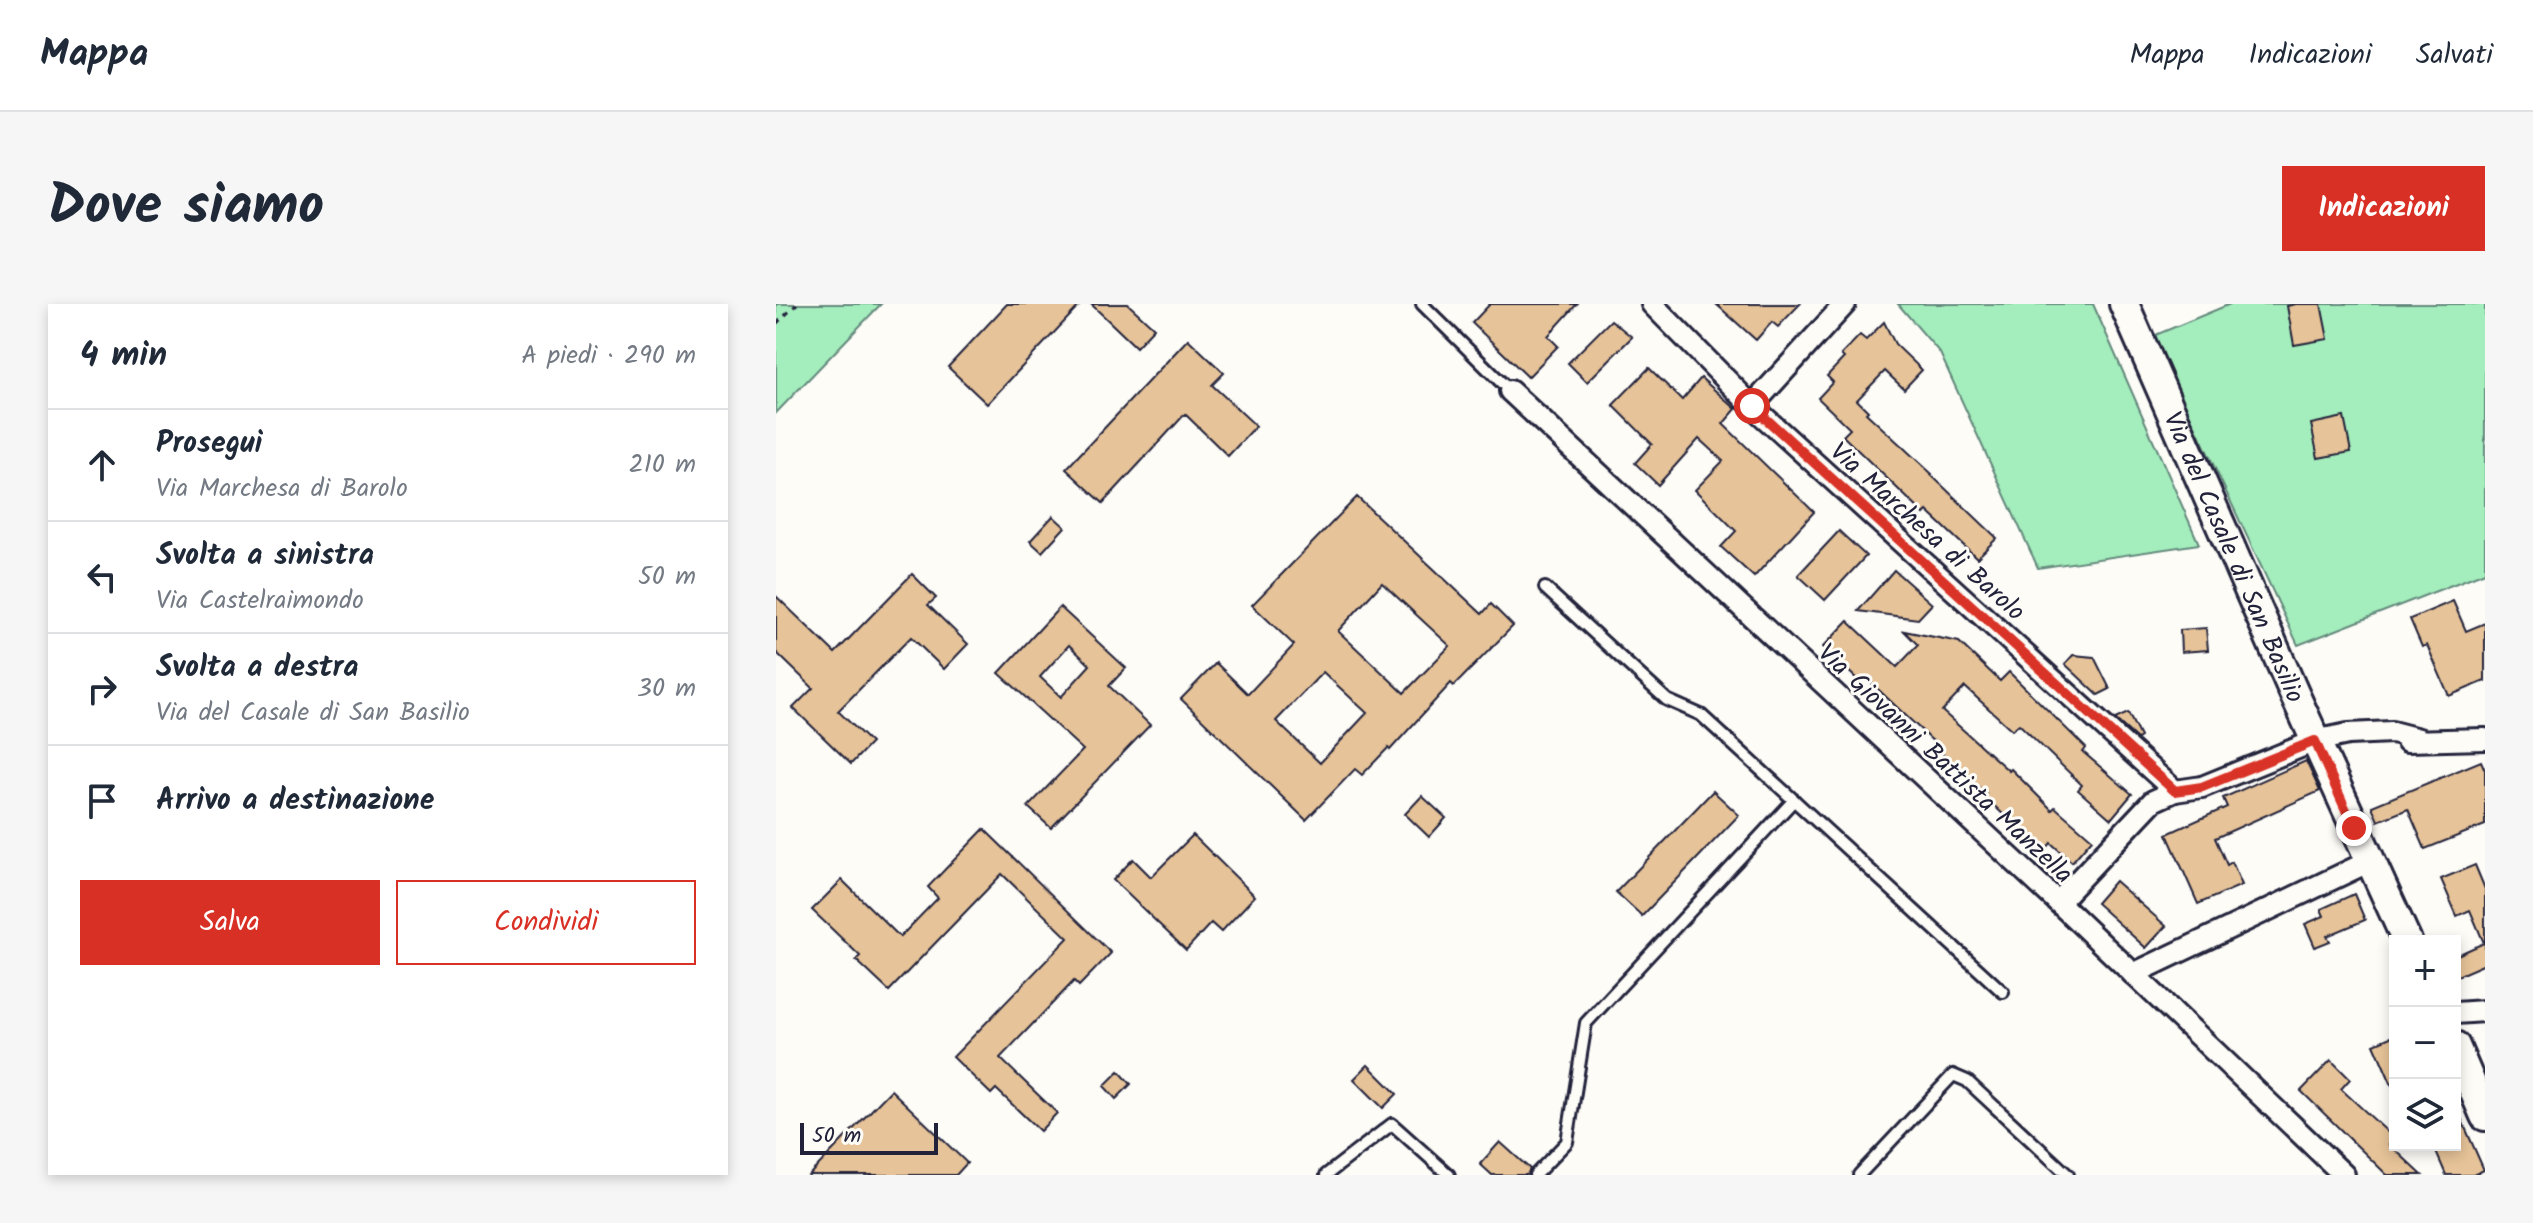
<!DOCTYPE html>
<html lang="it">
<head>
<meta charset="utf-8">
<style>
  body { margin:0; font-family:Kalam,sans-serif; background:#f6f6f7; color:#1f2937 }
  .controls { position:absolute; right:24px; bottom:24px; display:grid; overflow:hidden; border-radius:0px; box-shadow:0 4px 12px #0003 }
  .controls button { width:72px; height:72px; display:grid; place-items:center; padding:0; border:0; border-bottom:2px solid #e0e1e3; background:#fff; color:#1f2937; font:40px sans-serif }
  .scale { position:absolute; left:24px; bottom:20px; width:138px; box-sizing:border-box; padding-left:8px; border:4px solid #22223b; border-top:0; font-size:22px; line-height:28px; white-space:nowrap; color:#22223b; -webkit-text-stroke:6px #fdfcf7; paint-order:stroke }
  .stop { position:absolute; width:24px; height:24px; margin:-18px; border:6px solid #d93025; border-radius:50%; background:#fff }
  .stop.end { background:#d93025; border-color:#fff; box-shadow:0 2px 8px #0008 }
  .list { margin:0; padding:0; list-style:none }
  h2 { display:flex; justify-content:space-between; align-items:center; height:104px; margin:0; padding:0 32px; font-size:34px }
  h2 small { font-size:26px; font-weight:400; color:#747a83 }
  .list li { display:grid; grid-template-columns:52px 1fr auto; gap:24px; align-items:center; box-sizing:border-box; height:112px; padding:0 32px; border-top:2px solid #e0e1e3 }
  .list b { display:block; font-size:30px; white-space:nowrap }
  .list p { margin:0; font-size:26px; white-space:nowrap; color:#747a83 }
  .list em { font-size:26px; font-style:normal; color:#747a83 }
  .actions { display:flex; gap:16px; padding:24px 32px }
  .actions a { flex:1; padding:18px 0; border:2px solid #d93025; border-radius:0px; text-align:center; font-size:28px; color:#d93025 }
  .actions .main { background:#d93025; color:#fff }
  .icon { flex:none; width:44px; height:44px; fill:none; stroke:currentColor; stroke-width:2; stroke-linecap:round; stroke-linejoin:round }
  .map { position:relative; flex:none; width:1709px; height:871px; overflow:hidden; border-radius:0px }
  header { display:flex; align-items:center; gap:48px; box-sizing:border-box; height:112px; padding:0 40px; background:#fff; border-bottom:2px solid #e0e1e3 }
  header strong { font-size:38px }
  nav { display:flex; gap:44px; margin-inline-start:auto; font-size:28px }
  .intro { display:flex; align-items:center; justify-content:space-between; box-sizing:border-box; height:192px; padding:0 48px }
  h1 { margin:0; font-size:56px }
  .button { padding:20px 36px; border-radius:0px; background:#d93025; color:#fff; font-size:28px; font-weight:700 }
  main { display:flex; gap:48px; padding:0 48px }
  aside { flex:1; background:#fff; border-radius:0px; box-shadow:0 4px 12px #0003 }
  .map>svg:first-child { display:block }
  .green { fill:#a4edbc; stroke:#63887c; stroke-width:2 }
  .building { fill:#e6c398; stroke:#22223b; stroke-width:2; fill-rule:evenodd }
  .lines { fill:none; stroke-linecap:round; stroke-linejoin:round }
  .lane-casing { stroke:#22223b; stroke-width:16 }
  .street-casing { stroke:#22223b; stroke-width:26 }
  .secondary-casing { stroke:#22223b; stroke-width:34 }
  .path { stroke:#22223b; stroke-width:3; stroke-dasharray:6 6; stroke-linecap:butt }
  .lane { stroke:#fdfcf7; stroke-width:10 }
  .street { stroke:#fdfcf7; stroke-width:20 }
  .secondary { stroke:#fdfcf7; stroke-width:28 }
  .route { stroke:#d93025; stroke-width:10 }
  .labels { text-anchor:middle; stroke-width:6; stroke-linejoin:round; paint-order:stroke }
  .street-label { font-size:26px; fill:#22223b; stroke:#fdfcf7 }
</style>
</head>
<body>
<header>
<strong>Mappa</strong>
<nav><a>Mappa</a><a>Indicazioni</a><a>Salvati</a></nav>
</header>
<div class="intro"><h1>Dove siamo</h1><a class="button">Indicazioni</a></div>
<main>
<aside>
<h2>4 min<small>A piedi · 290 m</small></h2>
<ul class="list">
<li><svg class="icon" aria-label="ahead" viewBox="0 0 24 24"><path d="M12 20V5M6 11l6-6 6 6"/></svg><div><b>Prosegui</b><p>Via Marchesa di Barolo</p></div><em>210 m</em></li>
<li><svg class="icon" aria-label="left" viewBox="0 0 24 24"><path d="M17 20v-9H6M10 6l-5 5 5 5"/></svg><div><b>Svolta a sinistra</b><p>Via Castelraimondo</p></div><em>50 m</em></li>
<li><svg class="icon" aria-label="right" viewBox="0 0 24 24"><path d="M7 20v-9h11M14 6l5 5-5 5"/></svg><div><b>Svolta a destra</b><p>Via del Casale di San Basilio</p></div><em>30 m</em></li>
<li><svg class="icon" aria-label="arrive" viewBox="0 0 24 24"><path d="M6 21V4h12l-3 4 3 4H6"/></svg><div><b>Arrivo a destinazione</b></div></li>
</ul>
<div class="actions"><a class="main">Salva</a><a>Condividi</a></div>
</aside>
<div class="map">
<svg width="1709" height="871" viewBox="0 0 1709 871">
  <rect width="100%" height="100%" fill="#fdfcf7"/>
  <filter id="ink" filterUnits="userSpaceOnUse"><feTurbulence type="fractalNoise" baseFrequency=".0125" numOctaves="2"/><feDisplacementMap in="SourceGraphic" scale="16" xChannelSelector="R" yChannelSelector="G"/><feConvolveMatrix kernelMatrix="1 2 1 2 8 2 1 2 1" color-interpolation-filters="sRGB"/></filter>
  <g filter="url(#ink)">
    <!-- green -->
    <g class="green">
      <path d="M0,0H105L0,109Z"/>
      <path d="M1122,0H1317L1423,240L1262,264L1164,49Z"/>
      <path d="M1454,0H1709V268L1522,341L1377,32Z"/>
    </g>
    <!-- building -->
    <g class="building">
      <path d="M231,0H305L211,100L172,63Z"/>
      <path d="M315,0H352L378,24L360,43Z"/>
      <path d="M714,0H801L772,32L782,42L752,73L696,19Z"/>
      <path d="M940,0H1024L1002,23L996,18L980,36Z"/>
      <path d="M1520,0H1545L1552,35L1518,41L1511,2Z"/>
      <path d="M835,16L856,33L811,78L792,59Z"/>
      <path d="M1108,18L1119,40L1146,66L1128,85L1109,67L1081,96L1092,107L1090,109L1156,170L1155,171L1221,234L1201,254L1151,207L1148,210L1067,132L1074,125L1042,94L1057,78L1051,72L1068,54L1065,51L1084,31L1090,36Z"/>
      <path d="M412,35L448,69L436,81L480,122L452,152L409,110L327,199L290,165Z"/>
      <path d="M873,64L906,96L925,74L960,105L947,120L1038,208L978,273L945,243L960,227L919,186L947,157L923,135L882,181L859,159L876,140L837,101Z"/>
      <path d="M1568,113L1575,148L1542,154L1535,120Z"/>
      <path d="M581,193L706,310L715,300L737,322L678,382L675,379L614,446L612,444L586,471L579,465L530,516L405,395L440,359L472,390L518,341L476,301ZM606,279L674,342L628,389L562,327ZM547,368L591,409L544,459L500,417Z"/>
      <path d="M277,212L289,223L266,248L254,237Z"/>
      <path d="M1063,227L1090,252L1049,296L1022,271Z"/>
      <path d="M1118,266L1156,300L1142,315L1082,307Z"/>
      <path d="M136,270L160,294L152,301L192,340L168,365L135,333L62,407L95,439L75,460L17,404L37,384L0,348V292L59,349Z"/>
      <path d="M1677,297L1690,327L1709,319V377L1673,392L1651,341L1646,343L1634,315Z"/>
      <path d="M284,303L350,364L333,382L374,421L275,524L252,503L307,446L223,369ZM293,341L314,361L285,393L264,373Z"/>
      <path d="M1072,317L1121,363L1142,341L1128,327L1183,338L1224,377L1233,368L1310,444L1307,448L1356,490L1335,515L1302,486L1306,481L1243,420L1236,426L1189,383L1166,407L1233,467L1235,465L1276,506L1279,503L1316,535L1296,558L1275,539L1270,545L1235,514L1233,516L1208,492L1210,490L1160,444L1162,442L1089,373L1084,378L1047,343Z"/>
      <path d="M1430,324L1432,346L1405,348L1404,326Z"/>
      <path d="M1297,351L1318,353L1334,385L1322,391L1289,360Z"/>
      <path d="M1352,409L1364,433L1361,435L1339,415Z"/>
      <path d="M1530,457L1544,487L1439,534L1451,561L1456,558L1466,581L1422,600L1391,530L1451,503L1447,494Z"/>
      <path d="M1705,457L1709,466V521L1649,545L1632,505L1602,517L1596,502Z"/>
      <path d="M937,487L963,511L866,612L840,588Z"/>
      <path d="M646,492L670,514L653,533L629,510Z"/>
      <path d="M208,525L335,649L303,682L298,677L224,754L281,809L264,827L220,785L215,790L177,753L292,634L226,570L113,687L80,656L84,652L36,606L66,576L124,633L162,594L152,583Z"/>
      <path d="M417,531L479,592L445,628L435,619L410,646L337,576L357,555L375,573Z"/>
      <path d="M1699,561L1709,585V660L1679,673V652L1708,639L1694,606L1681,612L1665,575Z"/>
      <path d="M1339,577L1390,622L1370,644L1320,599Z"/>
      <path d="M1578,590L1589,616L1551,632L1554,637L1539,643L1529,620L1548,612L1545,605Z"/>
      <path d="M1619,731V788L1598,740Z"/>
      <path d="M1555,756L1574,775L1565,785L1618,834L1613,840L1646,871H1611L1525,787Z"/>
      <path d="M592,761L621,790L607,804L578,775Z"/>
      <path d="M343,767L355,780L340,795L328,782Z"/>
      <path d="M115,786L191,859L180,871H33Z"/>
      <path d="M1679,801L1708,866L1697,871H1670L1657,841H1679Z"/>
      <path d="M724,838L754,865L751,871H716L704,860Z"/>
    </g>
    <g class="lines">
      <defs>
        <g id="lane">
          <path d="M646,0L734,87"/>
          <path d="M769,284L891,396L925,411L1227,688"/>
          <path d="M550,871L616,820L673,871"/>
          <path d="M759,871L791,838L810,719L1018,496"/>
          <path d="M1083,871L1177,771L1191,777L1292,871"/>
        </g>
        <g id="street">
          <path d="M876,0L976,102L1399,487"/>
          <path d="M734,87L1282,598L1568,871"/>
          <path d="M976,102L1069,0"/>
          <path d="M1631,437L1709,435"/>
          <path d="M1282,598L1377,497L1399,487L1426,483L1539,437L1572,430L1616,428L1643,435"/>
          <path d="M1357,670L1594,557"/>
          <path d="M1679,709L1709,707"/>
        </g>
        <g id="secondary">
          <path id="s1" d="M1348,0L1518,389L1631,637"/>
          <path d="M1679,742L1709,812"/>
        </g>
      </defs>
      <!-- lane casing -->
      <use href="#lane" class="lane-casing"/>
      <!-- street casing -->
      <use href="#street" class="street-casing"/>
      <!-- secondary casing -->
      <use href="#secondary" class="secondary-casing"/>
      <!-- path -->
      <path class="path" d="M0,20L21,0"/>
      <!-- lane -->
      <use href="#lane" class="lane"/>
      <!-- street -->
      <use href="#street" class="street"/>
      <!-- secondary -->
      <use href="#secondary" class="secondary"/>
    </g>
  </g>
  <g class="lines" filter="url(#ink)">
    <!-- route -->
    <path class="route" d="M976,102L1399,487L1426,483L1539,437L1578,524"/>
  </g>
  <g class="labels">
    <!-- street labels -->
    <g class="street-label">
      <text transform="translate(1152 227) rotate(42)" y="9">Via Marchesa di Barolo</text>
      <text dy="9" stroke="none"><textPath href="#s1" startOffset="276">Via del Casale di San Basilio</textPath></text>
      <text transform="translate(1170 459) rotate(43)" y="9">Via Giovanni Battista Manzella</text>
    </g>
  </g>
</svg>
<div class="controls">
<button>+</button>
<button>−</button>
<button><svg class="icon" aria-label="layers" viewBox="0 0 24 24"><path d="M12 4l9 5-9 5-9-5zM3 14l9 5 9-5"/></svg></button>
</div>
<div class="scale">50 m</div>
<div class="stop" style="left:976px;top:102px"></div>
<div class="stop end" style="left:1578px;top:524px"></div>
</div>
</main>
</body>
</html>
